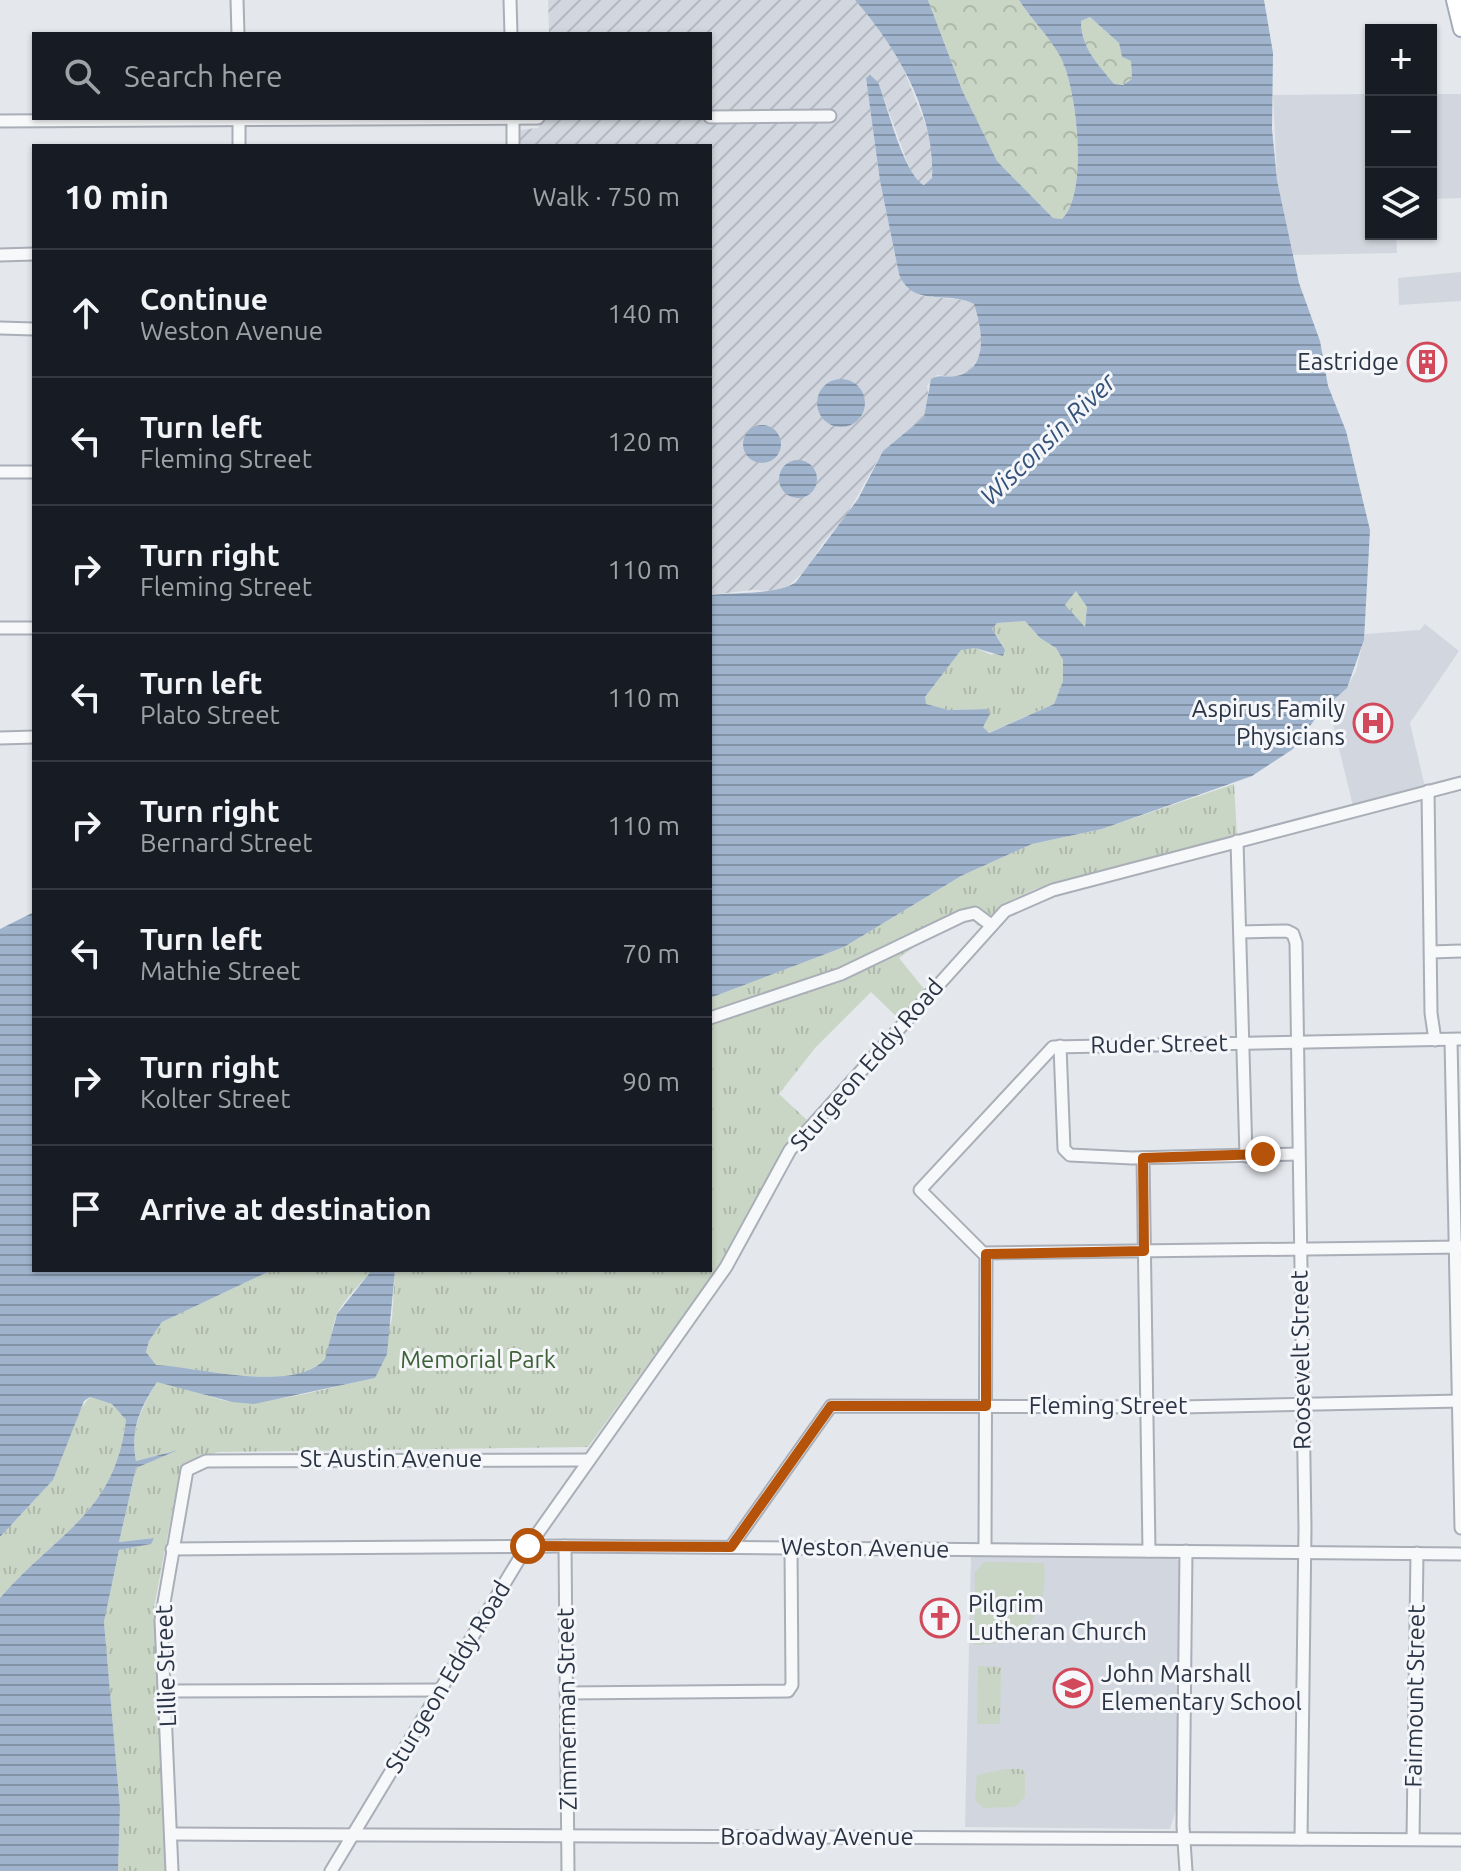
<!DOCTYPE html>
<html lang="en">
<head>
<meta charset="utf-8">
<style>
  body { margin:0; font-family:Ubuntu,sans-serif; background:#242831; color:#f1f3f6 }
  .controls { position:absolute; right:24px; top:24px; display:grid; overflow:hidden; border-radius:0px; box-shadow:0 2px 6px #0004 }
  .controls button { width:72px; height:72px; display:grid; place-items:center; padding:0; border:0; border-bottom:2px solid #363941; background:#171b24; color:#f1f3f6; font:40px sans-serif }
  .stop { position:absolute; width:24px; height:24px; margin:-18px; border:6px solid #b45309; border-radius:50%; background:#fff }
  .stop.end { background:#b45309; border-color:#fff; box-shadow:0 2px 8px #0008 }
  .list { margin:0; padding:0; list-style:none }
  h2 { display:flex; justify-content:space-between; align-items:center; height:104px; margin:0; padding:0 32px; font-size:34px }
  h2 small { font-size:26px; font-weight:400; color:#9ea1a6 }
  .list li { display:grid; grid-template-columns:52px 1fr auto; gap:24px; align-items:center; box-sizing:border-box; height:128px; padding:0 32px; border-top:2px solid #363941 }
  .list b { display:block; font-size:30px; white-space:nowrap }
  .list p { margin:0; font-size:26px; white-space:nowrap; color:#9ea1a6 }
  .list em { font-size:26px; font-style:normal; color:#9ea1a6 }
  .icon { flex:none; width:44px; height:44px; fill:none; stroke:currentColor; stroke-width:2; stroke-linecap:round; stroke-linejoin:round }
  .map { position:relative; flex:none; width:1461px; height:1871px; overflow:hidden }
  .search { position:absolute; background:#171b24; box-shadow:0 2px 6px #0004; left:32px; top:32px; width:680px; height:88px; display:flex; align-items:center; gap:20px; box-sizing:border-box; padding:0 28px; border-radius:0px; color:#9ea1a6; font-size:30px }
  .panel { position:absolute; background:#171b24; box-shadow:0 2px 6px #0004; left:32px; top:144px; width:680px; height:1128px; border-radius:0px }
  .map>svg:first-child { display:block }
  .built { fill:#d2d6de }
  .industrial { fill:url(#industrial-furrows) }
  .grass { fill:#c9d6c5 }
  .forest { fill:url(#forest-crowns) }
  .park { fill:url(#park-tufts) }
  .water { fill:url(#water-rules); fill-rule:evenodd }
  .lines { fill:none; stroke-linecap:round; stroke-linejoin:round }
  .minor-casing { stroke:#a9aeb7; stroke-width:15 }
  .major-casing { stroke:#a3abb8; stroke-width:18 }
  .minor { stroke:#f7f8fa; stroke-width:11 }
  .major { stroke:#fff; stroke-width:14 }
  .route { stroke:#b45309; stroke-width:10 }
  .labels { text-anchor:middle; stroke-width:6; stroke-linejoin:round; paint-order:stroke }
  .poi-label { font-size:24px; fill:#2b3445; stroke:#f4f6f9; text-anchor:end }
  .street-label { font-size:24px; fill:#2b3445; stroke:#f4f6f9 }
  .park-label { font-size:24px; fill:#3f6138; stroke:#f4f6f9 }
  .water-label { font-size:26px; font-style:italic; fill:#34527a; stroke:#f4f6f9 }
</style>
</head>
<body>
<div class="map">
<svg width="1461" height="1871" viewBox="0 0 1461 1871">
  <defs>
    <pattern id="industrial-furrows" width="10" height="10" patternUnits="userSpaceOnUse" patternTransform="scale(2)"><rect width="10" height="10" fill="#d2d6de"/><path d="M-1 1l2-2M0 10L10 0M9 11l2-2" fill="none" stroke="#b4b8c0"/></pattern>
    <pattern id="forest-crowns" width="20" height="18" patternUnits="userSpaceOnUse" patternTransform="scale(2)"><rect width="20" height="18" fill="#c9d6c5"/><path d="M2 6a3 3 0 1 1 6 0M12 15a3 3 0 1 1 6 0" fill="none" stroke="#adb8ab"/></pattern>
    <pattern id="park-tufts" width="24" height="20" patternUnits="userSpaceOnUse" patternTransform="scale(2)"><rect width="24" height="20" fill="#c9d6c5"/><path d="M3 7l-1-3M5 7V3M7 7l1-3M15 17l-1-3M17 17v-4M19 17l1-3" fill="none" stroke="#adb8ab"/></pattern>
    <pattern id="water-rules" width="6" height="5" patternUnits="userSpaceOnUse" patternTransform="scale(2)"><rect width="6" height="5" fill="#9fb4cc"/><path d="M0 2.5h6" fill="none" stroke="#8293a7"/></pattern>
  </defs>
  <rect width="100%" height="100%" fill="#e4e7ec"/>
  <!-- built -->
  <g class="built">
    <path d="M1371,94V234H1396L1397,253L1293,255L1277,180L1273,95Z"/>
    <path d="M1431,94H1461V198L1431,199Z"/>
    <path d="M1461,272V301L1399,305L1398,278Z"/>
    <path d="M1425,624L1459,651L1410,723L1425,787L1353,806L1328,703L1347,687L1356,671L1365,634L1420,630Z"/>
    <path d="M971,1555L1172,1556L1179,1561L1176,1810L1170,1829L965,1827Z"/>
  </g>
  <!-- industrial -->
  <path class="industrial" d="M548,0H855L879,27L901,63L925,123L934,154L932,178L924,185L916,181L909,167L878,82L866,78L880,181L899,274L920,296L967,300L975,304L981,324V355L969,371L955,377L937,375L927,386L929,399L924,417L883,451L846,516L822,544L808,568L783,591L752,590L710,595V146H519L518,130L538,128L544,118H710V34H549Z"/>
  <!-- grass -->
  <path class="grass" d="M984,1562L1044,1563C1049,1611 1025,1646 974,1645L975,1572Z"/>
  <!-- forest -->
  <g class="forest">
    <path d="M928,0H1019C1031,19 1049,36 1060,55C1077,87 1089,193 1062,219L1053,218L997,161L962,90Z"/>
    <path d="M1090,17L1119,43L1122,57L1131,61L1132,79L1123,85H1114C1098,64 1081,48 1081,21Z"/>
  </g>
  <!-- park -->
  <g class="park">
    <path d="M1076,591L1087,607L1085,627L1080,626L1065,605Z"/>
    <path d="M1025,621L1040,638L1056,648L1063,660V681L1054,704L988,733L982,728L987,709L949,710L925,704V697L961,649L975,648L992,655L1003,646L992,629L997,623Z"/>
    <path d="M1234,784L1237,836L1035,889L1013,899L978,926L973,920C947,919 919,944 899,958L925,990L899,1019L871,992L815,1048L779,1094L807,1120L779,1156L731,1250L588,1447L218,1452L186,1462L179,1475L154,1608L169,1823L166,1871H118L120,1808L104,1622L119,1550L150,1544L153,1538L119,1542L136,1468L173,1451L136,1461C130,1429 141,1409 157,1382C183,1383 211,1401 235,1402C282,1403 329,1387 375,1378L392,1319L395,1270H710V998L844,947L961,876L1032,844L1102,829Z"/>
    <path d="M272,1270H372C361,1284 345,1298 337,1314C330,1328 333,1348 324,1361C301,1393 191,1367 155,1365L146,1352L149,1341L162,1322Z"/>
    <path d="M90,1397L112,1404L126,1420C115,1514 55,1534 0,1598V1537L53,1480L78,1412Z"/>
    <path d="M978,1666L1001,1667L1000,1724H977Z"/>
    <path d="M1005,1769H1022L1025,1774V1797L1015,1807L983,1808L975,1800L977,1775Z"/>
  </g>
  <!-- water -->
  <g class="water">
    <path d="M855,0H928L962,90L997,161L1053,218L1062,219C1089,194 1077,86 1060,56C1049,36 1031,19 1019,0H1264L1273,53L1272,129L1277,180L1299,283L1320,341L1328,386L1346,431L1370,530L1364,640L1347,688L1321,711L1293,749L1252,776L1102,829L1032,844L961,876L844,947L710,998V595C735,592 778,595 796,582L858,499L883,451L924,417L931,379C940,374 947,378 956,376C990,369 982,328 974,304C949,290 913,309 899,274L880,181L866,78L870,75L878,82C887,105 904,175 924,185L932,178C936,114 896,46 855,0ZM1090,17L1119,43L1122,57L1131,61L1132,79L1123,85L1114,84C1098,64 1081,48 1081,21ZM1076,591L1087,607L1085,627L1065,605ZM1025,621L1040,638L1056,648L1063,660V681L1054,704L989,733L983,727L990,714L987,709L949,710L926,704L925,697L961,650L975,648L1003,656L1005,650L992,629L997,623Z"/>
    <circle cx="841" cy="403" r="24"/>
    <circle cx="762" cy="444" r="19"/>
    <circle cx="798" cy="479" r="19"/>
    <path d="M34,912V1270H272L162,1322L149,1341L146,1352L156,1365C199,1367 294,1394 325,1359L337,1314L372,1270H395L387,1354L375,1378L254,1404L232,1402L157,1382C140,1408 130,1429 136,1461L178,1450L136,1468L119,1542L154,1538L151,1544L119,1550L104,1622L120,1808L118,1871H0V1598C55,1534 115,1514 126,1420L112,1404L90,1397L84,1401L53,1480L0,1537V929Z"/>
  </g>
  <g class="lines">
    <defs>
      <g id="minor">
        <path d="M237,0L238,34"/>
        <path d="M510,0L511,34"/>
        <path d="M710,117L830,116"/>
        <path d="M239,118V146"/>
        <path d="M513,118V146"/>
        <path d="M0,121L538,118"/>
        <path d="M0,255L34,254"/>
        <path d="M0,328L34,329"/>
        <path d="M0,472H34"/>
        <path d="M0,628H34"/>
        <path d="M0,738L34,737"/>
        <path d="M1428,791L1431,1013L1435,1040"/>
        <path d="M1237,841L1246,1156"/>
        <path d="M1240,932L1287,931L1293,934L1296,943L1305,1528L1301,1839"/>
        <path d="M1431,952L1461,951"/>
        <path d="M710,1018L841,974L962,916L975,913L991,925"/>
        <path d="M1461,1039L1053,1047L920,1190L983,1253L1461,1247"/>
        <path d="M1451,1040L1461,1528"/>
        <path d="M1060,1046L1064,1149L1070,1155L1132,1158L1298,1154"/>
        <path d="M1143,1158L1149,1551"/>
        <path d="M565,1546L568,1871"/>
        <path d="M731,1547L831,1406L1181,1407L1461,1401"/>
        <path d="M172,1549L565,1546L1461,1554"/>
        <path d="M985,1549L986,1254"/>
        <path d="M165,1691L440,1690"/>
        <path d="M566,1693L788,1691L792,1685L791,1548"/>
        <path d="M173,1834L1461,1840"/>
        <path d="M1413,1839L1417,1553"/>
        <path d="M172,1871L161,1620L187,1470L206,1461L589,1460"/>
        <path d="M331,1871L518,1561L726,1267L790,1150L1005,911L1053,890L1461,783"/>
        <path d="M1186,1871L1183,1826L1186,1551"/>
      </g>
      <path id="major" d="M1454,0L1461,29"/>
    </defs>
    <!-- minor casing -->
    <use href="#minor" class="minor-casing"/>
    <!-- major casing -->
    <use href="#major" class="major-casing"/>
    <!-- minor -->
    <use href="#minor" class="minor"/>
    <!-- major -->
    <use href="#major" class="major"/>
  </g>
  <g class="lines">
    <!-- route -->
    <path class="route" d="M528,1546L731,1547L831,1406H986V1254L1144,1251L1143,1158L1263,1154"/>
  </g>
  <!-- icons -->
  <defs>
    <symbol id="building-ring" viewBox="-11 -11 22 22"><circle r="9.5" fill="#f4f6f9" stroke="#d1495b" stroke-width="1.5"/><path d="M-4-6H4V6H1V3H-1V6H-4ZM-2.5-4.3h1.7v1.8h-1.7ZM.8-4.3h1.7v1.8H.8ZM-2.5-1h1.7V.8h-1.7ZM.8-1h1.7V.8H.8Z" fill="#d1495b"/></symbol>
    <symbol id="hospital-ring" viewBox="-11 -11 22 22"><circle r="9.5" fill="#f4f6f9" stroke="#d1495b" stroke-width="1.5"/><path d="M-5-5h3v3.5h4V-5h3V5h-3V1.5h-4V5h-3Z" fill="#d1495b"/></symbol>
    <symbol id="church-ring" viewBox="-11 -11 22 22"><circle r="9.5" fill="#f4f6f9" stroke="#d1495b" stroke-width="1.5"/><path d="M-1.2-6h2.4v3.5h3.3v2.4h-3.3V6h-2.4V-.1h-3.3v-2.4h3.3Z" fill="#d1495b"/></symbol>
    <symbol id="school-ring" viewBox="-11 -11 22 22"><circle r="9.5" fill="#f4f6f9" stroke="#d1495b" stroke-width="1.5"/><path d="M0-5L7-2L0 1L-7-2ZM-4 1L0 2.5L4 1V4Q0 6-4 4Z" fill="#d1495b"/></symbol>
  </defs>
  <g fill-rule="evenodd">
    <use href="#building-ring" x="1405" y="340" width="44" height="44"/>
    <use href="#hospital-ring" x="1351" y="701" width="44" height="44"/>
    <use href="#church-ring" x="918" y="1596" width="44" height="44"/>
    <use href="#school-ring" x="1051" y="1666" width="44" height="44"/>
  </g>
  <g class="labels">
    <!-- poi labels -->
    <g class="poi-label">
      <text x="1399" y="370">Eastridge</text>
      <text x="1345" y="717">Aspirus Family<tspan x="1345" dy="28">Physicians</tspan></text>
      <text x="968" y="1612" text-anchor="start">Pilgrim<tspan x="968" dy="28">Lutheran Church</tspan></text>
      <text x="1101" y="1682" text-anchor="start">John Marshall<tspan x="1101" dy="28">Elementary School</tspan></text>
    </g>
    <!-- street labels -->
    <g class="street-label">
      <text transform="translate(1159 1044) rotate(-1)" y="8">Ruder Street</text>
      <text transform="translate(867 1065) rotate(-49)" y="8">Sturgeon Eddy Road</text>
      <text transform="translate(1301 1360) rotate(-91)" y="8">Roosevelt Street</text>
      <text x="1108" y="1414">Fleming Street</text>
      <text x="391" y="1467">St Austin Avenue</text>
      <text transform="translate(865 1548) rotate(1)" y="8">Weston Avenue</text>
      <text transform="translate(166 1666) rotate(-92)" y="8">Lillie Street</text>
      <text transform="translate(448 1677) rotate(-59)" y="8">Sturgeon Eddy Road</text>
      <text transform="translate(1415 1696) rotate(-89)" y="8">Fairmount Street</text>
      <text transform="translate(567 1709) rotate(-91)" y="8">Zimmerman Street</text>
      <text x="817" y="1845">Broadway Avenue</text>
    </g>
    <!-- park labels -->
    <g class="park-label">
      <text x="478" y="1368">Memorial Park</text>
    </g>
    <!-- water labels -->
    <g class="water-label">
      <text transform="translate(1048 439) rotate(-44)" y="9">Wisconsin River</text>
    </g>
  </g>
</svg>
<div class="controls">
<button>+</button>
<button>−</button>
<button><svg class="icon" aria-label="layers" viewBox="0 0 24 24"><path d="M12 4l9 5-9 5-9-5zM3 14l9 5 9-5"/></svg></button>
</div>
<div class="stop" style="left:528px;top:1546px"></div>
<div class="stop end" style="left:1263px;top:1154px"></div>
<div class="search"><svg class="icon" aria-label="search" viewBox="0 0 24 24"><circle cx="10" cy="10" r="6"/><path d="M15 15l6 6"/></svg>Search here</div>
<section class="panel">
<h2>10 min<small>Walk · 750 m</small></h2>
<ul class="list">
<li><svg class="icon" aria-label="ahead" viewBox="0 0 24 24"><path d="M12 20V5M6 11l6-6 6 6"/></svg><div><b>Continue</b><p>Weston Avenue</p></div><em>140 m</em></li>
<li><svg class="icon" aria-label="left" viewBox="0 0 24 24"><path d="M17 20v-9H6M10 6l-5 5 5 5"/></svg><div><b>Turn left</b><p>Fleming Street</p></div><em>120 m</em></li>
<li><svg class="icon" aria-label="right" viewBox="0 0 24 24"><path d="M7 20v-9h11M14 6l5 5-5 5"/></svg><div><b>Turn right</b><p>Fleming Street</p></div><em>110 m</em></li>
<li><svg class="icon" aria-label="left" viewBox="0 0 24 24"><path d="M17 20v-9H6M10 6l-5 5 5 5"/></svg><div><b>Turn left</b><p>Plato Street</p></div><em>110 m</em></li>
<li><svg class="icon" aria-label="right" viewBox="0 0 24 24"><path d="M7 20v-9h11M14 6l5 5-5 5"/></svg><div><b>Turn right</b><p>Bernard Street</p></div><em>110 m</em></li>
<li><svg class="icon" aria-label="left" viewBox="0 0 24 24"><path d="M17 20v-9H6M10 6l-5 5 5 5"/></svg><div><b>Turn left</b><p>Mathie Street</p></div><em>70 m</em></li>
<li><svg class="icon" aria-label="right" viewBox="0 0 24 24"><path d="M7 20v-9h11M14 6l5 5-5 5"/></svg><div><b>Turn right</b><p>Kolter Street</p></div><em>90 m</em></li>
<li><svg class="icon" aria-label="arrive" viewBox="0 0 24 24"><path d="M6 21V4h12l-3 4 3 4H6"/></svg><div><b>Arrive at destination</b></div></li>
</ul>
</section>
</div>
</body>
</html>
